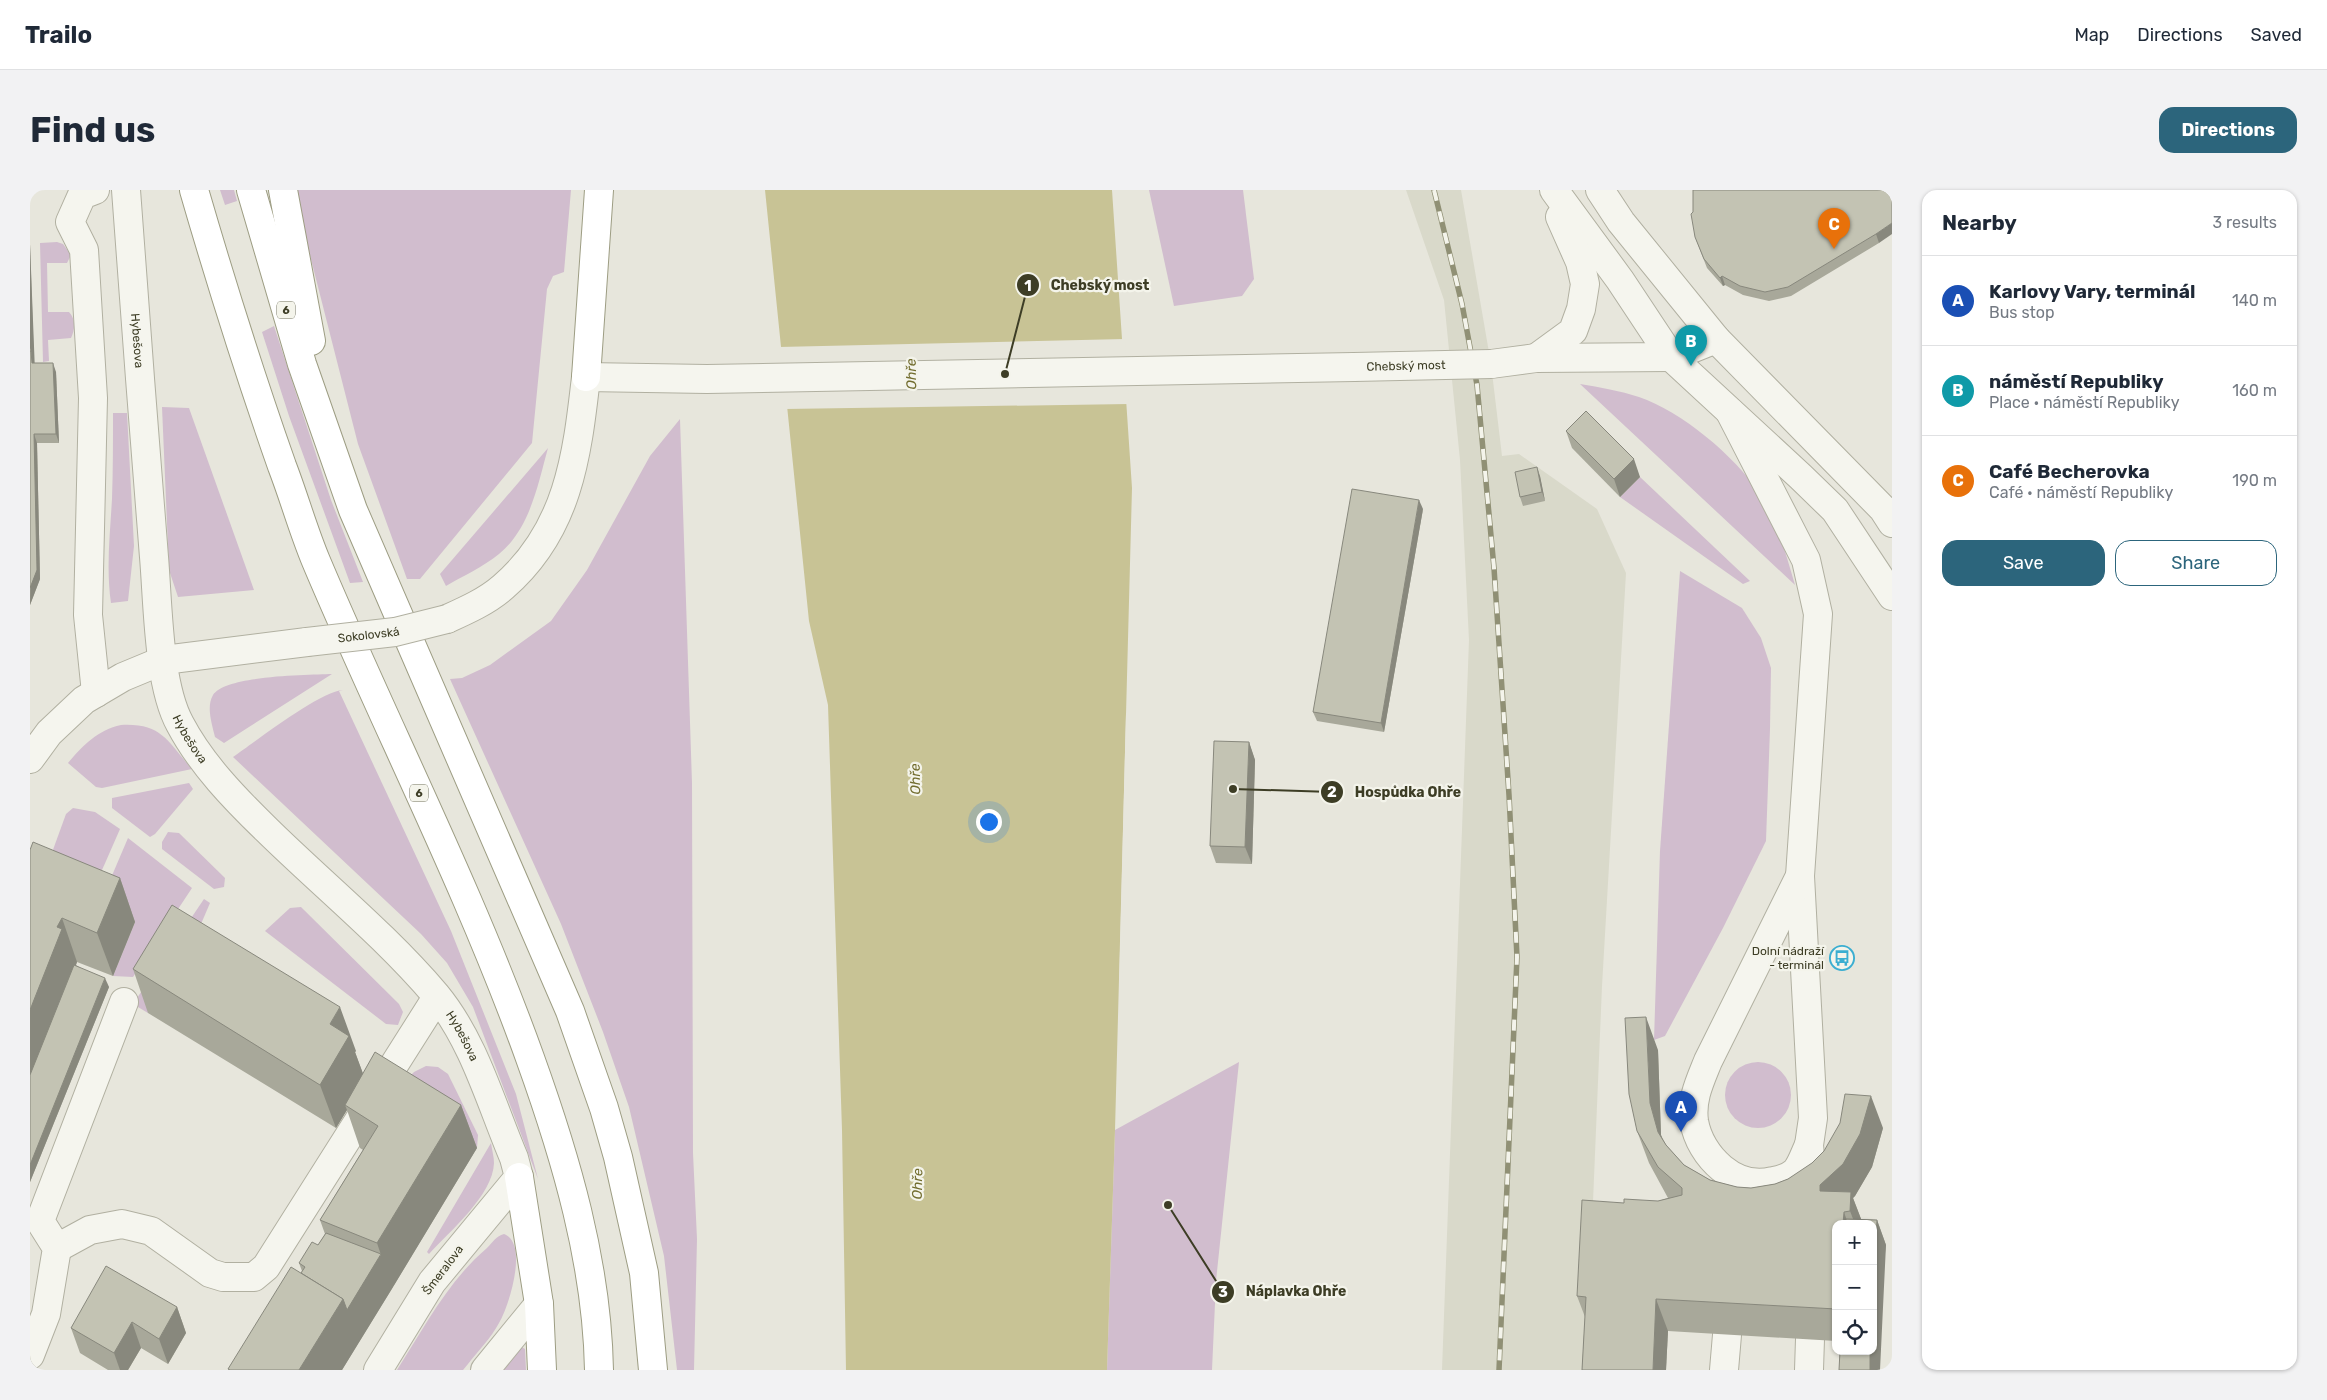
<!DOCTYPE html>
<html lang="en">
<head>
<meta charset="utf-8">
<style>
  body { margin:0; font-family:Rubik,sans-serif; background:#f2f2f3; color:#1f2937 }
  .controls { position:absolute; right:15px; bottom:15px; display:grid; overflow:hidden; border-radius:10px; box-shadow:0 1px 4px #0004 }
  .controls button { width:45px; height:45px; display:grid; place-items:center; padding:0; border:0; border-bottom:1px solid #e0e1e3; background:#fff; color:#1f2937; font:25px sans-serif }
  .you { position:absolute; left:958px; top:631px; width:18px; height:18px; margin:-12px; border:4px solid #fff; border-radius:50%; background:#1a73e8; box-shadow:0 0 0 8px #1a73e833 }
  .badge { display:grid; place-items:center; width:32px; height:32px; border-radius:50%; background:#2c657c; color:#fff; font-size:16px; font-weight:700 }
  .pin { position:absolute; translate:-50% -41px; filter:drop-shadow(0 1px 2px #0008) }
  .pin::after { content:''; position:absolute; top:26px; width:18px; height:15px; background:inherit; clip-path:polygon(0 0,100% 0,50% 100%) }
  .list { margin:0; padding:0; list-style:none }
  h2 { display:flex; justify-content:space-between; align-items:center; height:65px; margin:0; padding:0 20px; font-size:21px }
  h2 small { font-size:16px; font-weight:400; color:#747a83 }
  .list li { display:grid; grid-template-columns:32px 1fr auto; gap:15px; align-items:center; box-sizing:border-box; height:90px; padding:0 20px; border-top:1px solid #e0e1e3 }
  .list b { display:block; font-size:19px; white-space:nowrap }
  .list p { margin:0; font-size:16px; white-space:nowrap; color:#747a83 }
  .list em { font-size:16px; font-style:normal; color:#747a83 }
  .actions { display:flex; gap:10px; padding:15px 20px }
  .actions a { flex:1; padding:11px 0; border:1px solid #2c657c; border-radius:15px; text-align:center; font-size:18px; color:#2c657c }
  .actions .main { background:#2c657c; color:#fff }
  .icon { flex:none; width:28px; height:28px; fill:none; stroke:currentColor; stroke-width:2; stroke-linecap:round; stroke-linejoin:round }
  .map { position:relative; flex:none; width:1862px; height:1180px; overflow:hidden; border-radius:15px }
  header { display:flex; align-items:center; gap:30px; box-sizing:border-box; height:70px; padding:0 25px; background:#fff; border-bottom:1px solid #e0e1e3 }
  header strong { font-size:24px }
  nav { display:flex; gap:28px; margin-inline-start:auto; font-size:18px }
  .intro { display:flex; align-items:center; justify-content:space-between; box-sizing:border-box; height:120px; padding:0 30px }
  h1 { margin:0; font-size:35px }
  .button { padding:12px 22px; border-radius:15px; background:#2c657c; color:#fff; font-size:18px; font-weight:700 }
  main { display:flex; gap:30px; padding:0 30px }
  aside { flex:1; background:#fff; border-radius:15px; box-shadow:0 1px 4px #0004 }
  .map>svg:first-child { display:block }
  .built { fill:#d9d9ca }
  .green { fill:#d1bdce }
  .water { fill:#c8c395 }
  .pier { fill:#e7e6dc }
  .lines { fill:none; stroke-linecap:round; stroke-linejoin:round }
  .minor-casing { stroke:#b1b0a1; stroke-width:30 }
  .highway-casing { stroke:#9d9d83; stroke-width:30 }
  .minor { stroke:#f5f5ee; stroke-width:28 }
  .highway { stroke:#fff; stroke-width:28 }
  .rail-casing { stroke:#909075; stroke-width:5.5 }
  .rail { stroke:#f4f4eb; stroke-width:4; stroke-dasharray:11; stroke-linecap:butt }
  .minor-bridge-casing { stroke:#b1b0a1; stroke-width:30; stroke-linecap:butt }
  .minor-bridge { stroke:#f5f5ee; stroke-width:28 }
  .wall { fill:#a8a89a }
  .shaded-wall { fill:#88887d }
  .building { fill:#c3c3b3; stroke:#88887d }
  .labels { text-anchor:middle; stroke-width:4.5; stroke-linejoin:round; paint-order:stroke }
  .shield { fill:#f4f4eb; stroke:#747460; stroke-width:1 }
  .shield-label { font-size:11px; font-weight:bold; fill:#3d3d25 }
  .street-label { font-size:12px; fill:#3d3d25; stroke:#f4f4eb }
  .poi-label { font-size:12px; fill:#3d3d25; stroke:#f4f4eb; text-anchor:end }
  .water-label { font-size:14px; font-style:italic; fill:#726d2f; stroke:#f4f4eb }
  .leader { fill:none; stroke:#3d3d25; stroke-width:2 }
  .callout-dot { fill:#3d3d25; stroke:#f4f4eb; stroke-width:2 }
  .mark-label { font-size:15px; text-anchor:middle; font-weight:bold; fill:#fff }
  .callout-label { font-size:14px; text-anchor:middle; font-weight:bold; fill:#3d3d25; stroke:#f4f4eb; stroke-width:4.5; stroke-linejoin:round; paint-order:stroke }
</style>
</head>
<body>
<header>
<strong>Trailo</strong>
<nav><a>Map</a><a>Directions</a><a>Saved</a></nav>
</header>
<div class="intro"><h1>Find us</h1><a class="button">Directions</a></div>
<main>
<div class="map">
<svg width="1862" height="1180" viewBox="0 0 1862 1180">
  <rect width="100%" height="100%" fill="#e7e6dc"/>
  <!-- built -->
  <path class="built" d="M1376,0H1431L1461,174L1472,266L1489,264L1567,319L1596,383L1572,796L1556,1180H1412L1439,450L1430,270L1414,110Z"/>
  <!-- green -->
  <g class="green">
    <path d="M190,0H204L207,11L195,15Z"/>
    <path d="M266,0H541L534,82L523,86L517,99L502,253L390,389H377L328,254L271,30Z"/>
    <path d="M1119,0H1213L1224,89L1212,106L1144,116Z"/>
    <path d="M27,52L33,54L41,65L37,73H17L18,122H39C46,129 45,140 41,148L18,150L19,171L13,172L10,53Z"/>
    <path d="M244,136L301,310L333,392L320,393L259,226L232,142Z"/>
    <path d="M1550,194C1570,197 1590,201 1609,207C1651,221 1705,266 1729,303C1747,331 1756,364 1765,395Z"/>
    <path d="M132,217L159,218L224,400L148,407L139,380Z"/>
    <path d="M83,223H97L104,356L98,411L81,413C76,379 80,344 82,309C83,280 83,251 83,223Z"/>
    <path d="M650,229L662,593L663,963L667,1049L664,1180H647L634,1066L599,917L573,842L531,734L420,489L432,488L460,475L521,431L557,380L620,266Z"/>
    <path d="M518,258C508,294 500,339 469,364C453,377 433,386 416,396L410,384Z"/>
    <path d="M1610,287L1720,391L1713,394L1590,307Z"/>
    <path d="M1650,381L1712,418L1731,448L1741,478L1740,539L1736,651L1693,738L1635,846L1624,850L1630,661Z"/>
    <path d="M302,484L194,553L185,547C182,534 176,517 183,505C195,485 279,485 302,484Z"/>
    <path d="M313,500L309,501L421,741L486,904L508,989L443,817L417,773L391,744L203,567C226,551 289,502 313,500Z"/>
    <path d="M91,535C132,533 137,551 162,579L72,598L66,597L38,573C53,555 68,540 91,535Z"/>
    <path d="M159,593L163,599L125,644L120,647L82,618V608Z"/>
    <path d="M43,618L65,622L90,639L58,712L12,690L36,624Z"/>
    <path d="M138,642L149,643L195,688L194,697L184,699L132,659V652Z"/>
    <path d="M98,648L162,698L103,787L83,786L105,732L69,716Z"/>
    <path d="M174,709L180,713L168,741L118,823L103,814Z"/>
    <path d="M271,717L369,814L373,822L368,835L356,834L235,741L260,718Z"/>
    <path d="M1209,872L1186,1091L1182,1180H1077L1085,940Z"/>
    <circle cx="1728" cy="905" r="33"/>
    <path d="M396,876L408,877L418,884L448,945L447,958L361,906L384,882Z"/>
    <path d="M461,953C462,960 464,967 464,973C463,1005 420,1041 399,1064L397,1062Z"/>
    <path d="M474,1044C499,1053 479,1116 469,1133C461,1148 448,1161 438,1174L433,1180H367C394,1138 418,1091 457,1058C463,1052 466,1046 474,1044Z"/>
    <path d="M490,1156L495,1159L496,1180H469Z"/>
  </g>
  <!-- water -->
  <path class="water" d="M735,0H1082L1102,298L1085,940L1077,1180H816L812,940L798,515L779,431Z"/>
  <!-- pier -->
  <g class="pier">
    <path d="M1095,149L1099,214L755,219L749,157Z"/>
    <path d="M1096,523H1099L1092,800H1089Z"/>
  </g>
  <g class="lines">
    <defs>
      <g id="minor">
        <path d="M65,0L52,5L40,32L54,60L63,208L58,425L66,503"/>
        <path id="s1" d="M96,0C105,122 114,245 124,367C128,414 128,494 150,534C171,574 205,609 237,640C293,695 355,745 406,805C444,851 461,914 484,968L489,987L402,1092L348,1180"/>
        <path d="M1524,0L1590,90L1641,167L1771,287L1805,320L1862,406"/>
        <path d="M1570,0L1591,32L1686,149L1853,319L1862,333"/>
        <path d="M1506,168L1543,141L1551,119L1555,94L1550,72L1530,27"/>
        <path d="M1461,174L1506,168L1641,167L1686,149"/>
        <path d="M1700,222L1776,370L1788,424L1770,686L1783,928L1779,955L1784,1012"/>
        <path d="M417,429C437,420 457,411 473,397C538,341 547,267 556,187L677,189L1324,177"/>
        <path d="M0,569L19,543L54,510L93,487L134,470L277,452"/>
        <path d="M1769,688L1678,871C1670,891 1661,909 1664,931C1670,967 1706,1001 1743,991C1750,990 1759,987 1765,982C1771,976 1775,963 1779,955"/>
        <path d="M27,1058L60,1040L92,1034L121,1041L180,1083L193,1087H224L236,1077L407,807"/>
        <path d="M0,1165L16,1124L27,1058L10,1031L94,812"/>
        <path d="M455,1180L509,1114"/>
        <path d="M1694,1180L1697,1145"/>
        <path d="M1779,1180L1780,1149"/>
      </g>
      <g id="highway">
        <path d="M164,0C191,93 220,185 252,276C264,307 273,340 286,371C356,537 439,698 500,868C536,968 567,1073 569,1180"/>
        <path d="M221,0L272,174L323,320L540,821L574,918L588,967L614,1083L623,1180"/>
        <path d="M253,0L281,151"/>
        <path d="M556,187L569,0"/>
        <path d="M489,987L509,1114L512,1180"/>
      </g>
    </defs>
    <!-- minor casing -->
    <use href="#minor" class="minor-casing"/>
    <!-- highway casing -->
    <use href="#highway" class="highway-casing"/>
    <!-- minor -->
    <use href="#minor" class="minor"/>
    <!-- highway -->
    <use href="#highway" class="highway"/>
    <defs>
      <path id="rail" d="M1404,0L1432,114L1447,195L1464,378L1479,605L1487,767L1469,1180"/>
    </defs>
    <!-- rail casing -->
    <use href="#rail" class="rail-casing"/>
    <!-- rail -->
    <use href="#rail" class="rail"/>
    <defs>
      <g id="minor-bridge">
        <path id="s2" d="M1324,177L1461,174"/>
        <path id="s3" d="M277,452L365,442L417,429"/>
      </g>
    </defs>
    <!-- minor-bridge casing -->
    <use href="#minor-bridge" class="minor-bridge-casing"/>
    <!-- minor-bridge -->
    <use href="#minor-bridge" class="minor-bridge"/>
  </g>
  <!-- wall -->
  <g class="wall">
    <path d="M1862,0L1849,53L1761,106L1739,111L1713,105L1695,95L1693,96L1677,78L1665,47L1663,22Z"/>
    <path d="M0,54L4,173L26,182L29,253H7L10,389L0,415Z"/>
    <path d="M1536,241L1610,287L1590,307L1542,258Z"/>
    <path d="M1510,286L1515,311L1493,316L1490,307Z"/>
    <path d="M1393,319L1354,542L1287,531L1283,522Z"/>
    <path d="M1219,552L1225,570L1222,674L1186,673L1180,656Z"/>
    <path d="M0,660L90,688L105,732L83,786L47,772L46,775L79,797L0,992Z"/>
    <path d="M103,779L326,861L325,862L333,884L431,915L447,958L363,1097L312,1180H199L198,1179L271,1083L272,1081L269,1073L288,1055L295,1044L290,1030L333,960L330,958L317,920L306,938L118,823Z"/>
    <path d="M1628,860L1631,945L1636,955L1654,975L1680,990L1707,997L1721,998L1745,994L1758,989L1853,938L1842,977L1825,1006L1823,1008L1831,1029L1847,1030L1856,1055L1843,1161L1806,1034V1151L1638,1141L1636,1180H1552L1555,1127L1547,1106L1594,1013L1628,1011L1638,1008L1619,973L1607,941Z"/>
    <path d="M147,1117L156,1143L138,1174L111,1158L98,1180H78L50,1163L41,1138Z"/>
  </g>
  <!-- shaded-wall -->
  <g class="shaded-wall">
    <path d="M1862,33V44L1849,53L1846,44Z"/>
    <path d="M0,54L5,182L2,173L1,161L0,158Z"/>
    <path d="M1692,86L1695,95L1693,96L1690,88Z"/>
    <path d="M23,173L26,182L29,253L26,244Z"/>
    <path d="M4,244L7,253L10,389L0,415Z"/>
    <path d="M1604,269L1610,287L1590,307L1584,289Z"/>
    <path d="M1507,277L1510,286L1515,311L1512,302Z"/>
    <path d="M1389,310L1393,319L1354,542L1351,533Z"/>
    <path d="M1219,552L1225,570L1222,674L1215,657Z"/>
    <path d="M90,688L105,732L83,786L67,743Z"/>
    <path d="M32,728L47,772L0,902V820L27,737Z"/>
    <path d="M75,788L79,797L0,992V975Z"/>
    <path d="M310,817L326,861L325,862L335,889L315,915L317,920L306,938L290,895L300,834Z"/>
    <path d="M1616,827L1628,860L1631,945L1640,974L1628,942L1620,913Z"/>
    <path d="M1841,906L1853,938L1842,977L1825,1006L1823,1008L1833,1034H1825L1820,1021L1790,1001V995Z"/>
    <path d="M431,915L447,958L363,1097L312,1180H269L313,1109L351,1065L347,1053Z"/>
    <path d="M1814,1022L1818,1034H1813Z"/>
    <path d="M1847,1030L1856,1055L1850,1180H1840V1161H1843V1101Z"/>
    <path d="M1626,1109L1638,1141L1636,1180H1623Z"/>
    <path d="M147,1117L156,1143L138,1174L129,1149Z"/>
    <path d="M102,1132L111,1158L98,1180H90L84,1163Z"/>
  </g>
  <!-- building -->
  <g class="building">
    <path d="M1663,0H1862V33L1846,44L1758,97L1735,102L1710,96L1692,86L1690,88L1674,69L1665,47L1661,24L1663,22Z"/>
    <path d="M0,161H1L2,173H23L26,244H4L7,380L0,398Z"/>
    <path d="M1556,221L1604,269L1584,289L1536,241Z"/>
    <path d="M1507,277L1512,302L1490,307L1485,282Z"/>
    <path d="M1322,299L1389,310L1351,533L1283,522Z"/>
    <path d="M1184,551L1219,552L1215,657L1180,656Z"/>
    <path d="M3,652L90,688L67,743L32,728L27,737L32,739L0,820V660Z"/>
    <path d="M142,715L310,817L300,834L319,846L290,895L103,779Z"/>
    <path d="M44,775L75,788L0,975V885Z"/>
    <path d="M1616,827L1620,913L1628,942L1636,955L1654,975L1680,990L1707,997L1721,998L1745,994L1758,989L1782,973L1794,961L1810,933L1815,904L1841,906L1830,944L1813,974L1790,995V1001L1821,1002L1820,1021L1814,1022L1813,1034H1806V1119L1626,1109L1623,1180H1552L1556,1107L1547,1106L1552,1010L1594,1013V1009L1628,1011L1652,1005V998L1628,977L1607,941L1599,904L1595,828Z"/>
    <path d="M345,862L431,915L347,1053L290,1030L348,936L315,915Z"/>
    <path d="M1816,1029L1847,1030L1843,1101V1034H1816Z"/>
    <path d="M296,1043L351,1064L317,1120L313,1109L271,1083L275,1077L269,1073L282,1052L288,1055Z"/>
    <path d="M76,1076L147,1117L129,1149L102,1132L84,1163L41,1138Z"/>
    <path d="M261,1077L313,1109L269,1180H200L198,1179Z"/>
    <path d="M1810,1161H1840V1180H1809Z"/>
  </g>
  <!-- icons -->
  <defs>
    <symbol id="bus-ring" viewBox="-11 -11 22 22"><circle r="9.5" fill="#f4f4eb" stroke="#3baed1" stroke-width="1.5"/><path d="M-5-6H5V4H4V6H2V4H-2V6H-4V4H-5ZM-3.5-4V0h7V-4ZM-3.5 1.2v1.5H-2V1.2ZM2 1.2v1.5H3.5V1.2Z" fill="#3baed1"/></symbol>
  </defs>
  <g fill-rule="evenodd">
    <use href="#bus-ring" x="1798" y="754" width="28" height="28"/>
  </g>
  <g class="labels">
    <!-- shield labels -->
    <g class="shield">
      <rect x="247" y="111.5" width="18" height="17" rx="4"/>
      <rect x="380" y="594.5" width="18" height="17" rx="4"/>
    </g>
    <g class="shield-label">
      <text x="256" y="124">6</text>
      <text x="389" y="607">6</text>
    </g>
    <!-- street labels -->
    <g class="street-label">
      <text dy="4" stroke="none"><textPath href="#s1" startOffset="151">Hybešova</textPath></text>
      <text dy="4" stroke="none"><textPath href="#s2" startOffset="52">Chebský most</textPath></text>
      <text dy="4" stroke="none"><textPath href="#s3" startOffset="62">Sokolovská</textPath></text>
      <text dy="4" stroke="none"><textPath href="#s1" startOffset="556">Hybešova</textPath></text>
      <text dy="4" stroke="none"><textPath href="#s1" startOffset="961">Hybešova</textPath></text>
      <text transform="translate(413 1080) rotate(-53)" y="4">Šmeralova</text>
    </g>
    <!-- poi labels -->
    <g class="poi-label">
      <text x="1794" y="765">Dolní nádraží<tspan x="1794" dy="14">- terminál</tspan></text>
    </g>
    <!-- water labels -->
    <g class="water-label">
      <text transform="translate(881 184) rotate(-91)" y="5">Ohře</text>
      <text transform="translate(885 589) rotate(-91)" y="5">Ohře</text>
      <text transform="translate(887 994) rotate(-89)" y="5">Ohře</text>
    </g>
  </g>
  <!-- callouts -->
  <path class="leader" d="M975 184L998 95M1203 599L1302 602M1138 1015L1193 1102"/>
  <g class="callout-dot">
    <circle cx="975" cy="184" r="5"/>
    <circle cx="1203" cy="599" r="5"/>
    <circle cx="1138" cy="1015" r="5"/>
    <circle cx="998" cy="95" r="12"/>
    <circle cx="1302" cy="602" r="12"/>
    <circle cx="1193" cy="1102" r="12"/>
  </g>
  <g class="mark-label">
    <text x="998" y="101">1</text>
    <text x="1302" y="607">2</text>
    <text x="1193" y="1107">3</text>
  </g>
  <g class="callout-label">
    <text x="1070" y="100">Chebský most</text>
    <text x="1378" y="607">Hospůdka Ohře</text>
    <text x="1266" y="1106">Náplavka Ohře</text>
  </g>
</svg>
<div class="controls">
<button>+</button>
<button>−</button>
<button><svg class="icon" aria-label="locate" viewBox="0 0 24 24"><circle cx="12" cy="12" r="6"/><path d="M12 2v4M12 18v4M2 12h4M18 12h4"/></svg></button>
</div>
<div class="you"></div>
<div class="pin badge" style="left:1651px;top:942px;background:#1a4fb4">A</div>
<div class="pin badge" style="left:1661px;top:176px;background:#0f9aa8">B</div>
<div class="pin badge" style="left:1804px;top:59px;background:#e8710a">C</div>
</div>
<aside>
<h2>Nearby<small>3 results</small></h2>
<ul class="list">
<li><span class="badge" style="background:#1a4fb4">A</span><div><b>Karlovy Vary, terminál</b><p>Bus stop</p></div><em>140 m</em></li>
<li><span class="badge" style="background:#0f9aa8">B</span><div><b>náměstí Republiky</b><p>Place · náměstí Republiky</p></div><em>160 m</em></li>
<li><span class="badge" style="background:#e8710a">C</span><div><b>Café Becherovka</b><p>Café · náměstí Republiky</p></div><em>190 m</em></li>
</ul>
<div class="actions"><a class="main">Save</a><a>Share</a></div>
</aside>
</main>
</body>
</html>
